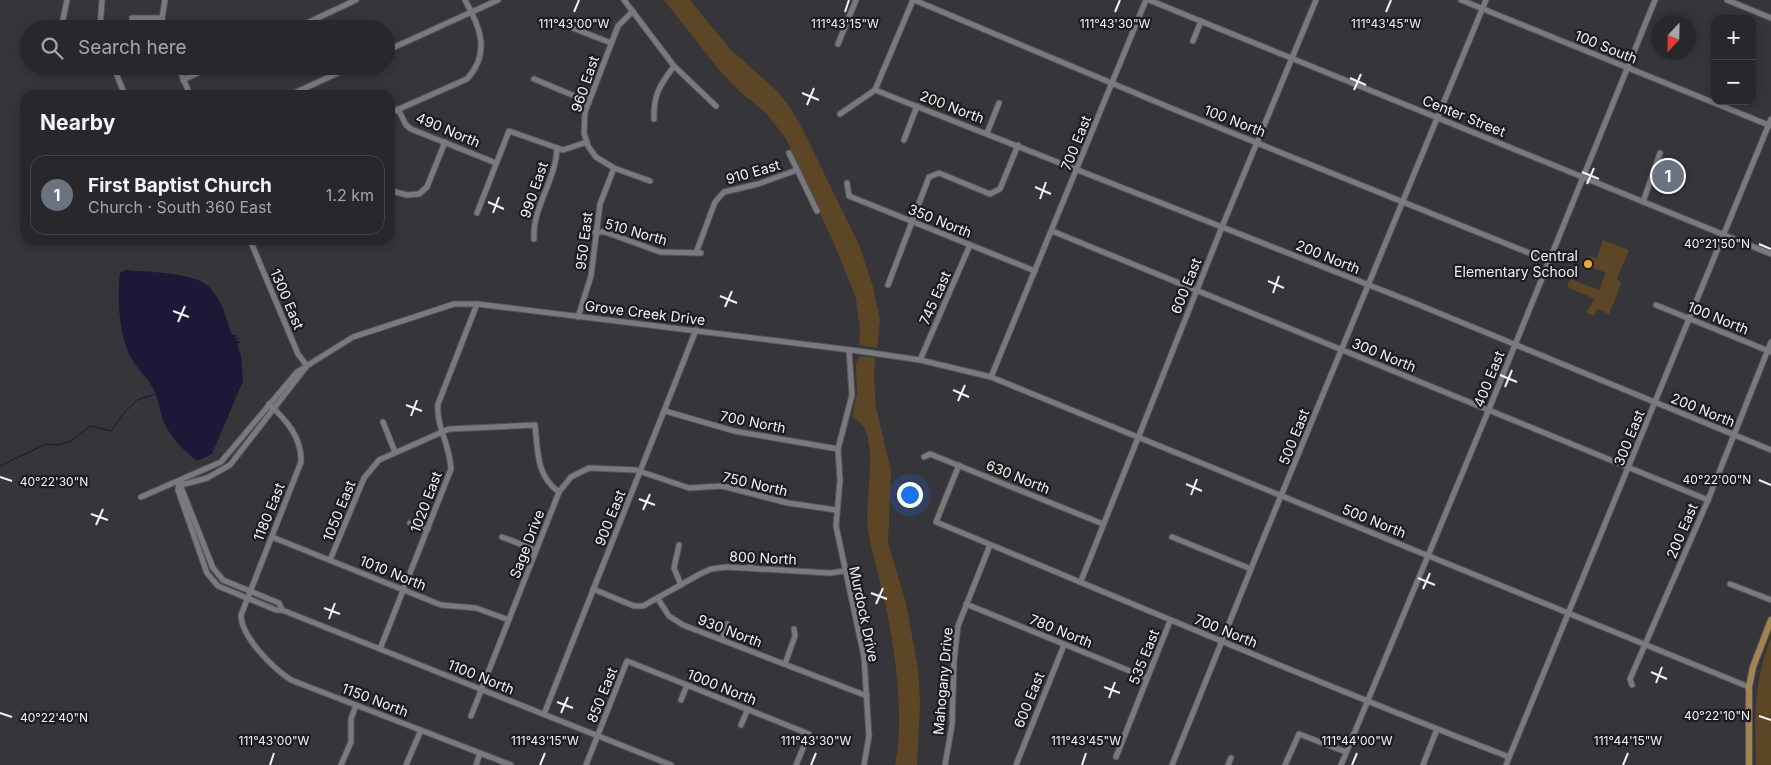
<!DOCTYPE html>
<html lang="en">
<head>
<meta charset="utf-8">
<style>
  body { margin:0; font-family:Inter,sans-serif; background:#303034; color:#f1f3f6 }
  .controls { position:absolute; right:15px; top:15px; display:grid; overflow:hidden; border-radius:10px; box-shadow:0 2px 8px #0003 }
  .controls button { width:45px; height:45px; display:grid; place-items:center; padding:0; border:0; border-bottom:1px solid #444448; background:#28282c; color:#f1f3f6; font:25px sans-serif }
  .compass { position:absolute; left:1651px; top:15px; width:45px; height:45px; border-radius:50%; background:#28282c; box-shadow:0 2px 8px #0003; rotate:202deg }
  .you { position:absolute; left:909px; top:494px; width:18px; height:18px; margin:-12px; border:4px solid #fff; border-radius:50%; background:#1a73e8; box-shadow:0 0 0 8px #1a73e833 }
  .badge { display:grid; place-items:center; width:32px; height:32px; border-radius:50%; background:#eca93a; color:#fff; font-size:16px; font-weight:700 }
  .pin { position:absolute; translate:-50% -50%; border:2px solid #fff; box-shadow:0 1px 5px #0006 }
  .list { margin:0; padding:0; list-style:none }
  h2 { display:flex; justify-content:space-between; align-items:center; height:65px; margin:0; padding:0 20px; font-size:21px }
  h2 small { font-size:16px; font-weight:400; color:#a5a6a9 }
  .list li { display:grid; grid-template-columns:32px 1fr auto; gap:15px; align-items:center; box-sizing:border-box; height:80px; margin:0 10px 10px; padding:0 10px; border:1px solid #444448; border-radius:15px }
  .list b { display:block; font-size:19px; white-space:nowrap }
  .list p { margin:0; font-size:16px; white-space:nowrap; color:#a5a6a9 }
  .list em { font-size:16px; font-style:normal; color:#a5a6a9 }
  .icon { flex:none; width:28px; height:28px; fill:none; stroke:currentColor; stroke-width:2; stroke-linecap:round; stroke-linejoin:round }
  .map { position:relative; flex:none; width:1771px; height:765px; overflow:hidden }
  .search { position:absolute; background:#28282c; box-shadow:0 2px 8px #0003; left:20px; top:20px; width:375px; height:55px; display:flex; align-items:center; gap:12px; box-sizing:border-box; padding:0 18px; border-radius:28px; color:#a5a6a9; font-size:19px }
  .panel { position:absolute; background:#28282c; box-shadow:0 2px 8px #0003; left:20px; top:90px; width:375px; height:155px; border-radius:15px }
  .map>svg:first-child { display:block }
  .green { fill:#5d4626 }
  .water { fill:#1e1737 }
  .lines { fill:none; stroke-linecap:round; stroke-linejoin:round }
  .stream { stroke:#1e1737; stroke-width:1 }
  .minor-casing { stroke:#545458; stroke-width:7 }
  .major-casing { stroke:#545458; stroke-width:8 }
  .minor { stroke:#79797f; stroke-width:5 }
  .major { stroke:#a28352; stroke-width:6 }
  .ticks { fill:none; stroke:#f2f2f5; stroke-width:2 }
  .poi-dot { fill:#eca93a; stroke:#1d1c1f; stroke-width:2 }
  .labels { text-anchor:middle; stroke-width:4.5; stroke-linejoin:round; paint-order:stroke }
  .street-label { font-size:14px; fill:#f2f2f5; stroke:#1d1c1f }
  .poi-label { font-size:14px; fill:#f2f2f5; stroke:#1d1c1f; text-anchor:end }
  .ticks-label { font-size:12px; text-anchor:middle; fill:#f2f2f5; stroke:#1d1c1f; stroke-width:4.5; stroke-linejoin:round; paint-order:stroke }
</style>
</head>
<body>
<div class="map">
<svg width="1771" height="765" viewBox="0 0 1771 765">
  <rect width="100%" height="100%" fill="#35353a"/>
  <!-- green -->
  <g class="green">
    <path d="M664,0H690L730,49L776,90L790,107L801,126L860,247L873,287L880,320L877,348L859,345L860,330L856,298L835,246L786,139L767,114L738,90L720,71Z"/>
    <path d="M1603,240L1629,250L1617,278L1621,284L1609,314L1597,309L1594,316L1586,312L1595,299L1567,287L1570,279L1599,290L1606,273L1591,267L1590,256L1597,258Z"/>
    <path d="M860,356L875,358L874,377L876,408L891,470L888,543L906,603L918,669L920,703L917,765H895C905,720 895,648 885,602C880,578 871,553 868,528C864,496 877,461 865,429C863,424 856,420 852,416L857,395L856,363Z"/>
    <path d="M1771,637V765H1756C1755,716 1753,684 1771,637Z"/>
  </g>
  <!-- water -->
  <path class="water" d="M125,270C145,272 193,272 208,286C222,299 226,318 232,335H238L234,338H240L235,341H241L237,345L241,355L243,381L212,454L197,461C183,450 170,437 163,420C160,412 159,403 156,394C150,379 137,370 130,356C119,333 117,298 120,273Z"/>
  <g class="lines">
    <!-- stream -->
    <path class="stream" d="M0,466L46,444L58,445L71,441L90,426L111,431L124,413L137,400L156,394"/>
    <defs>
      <g id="minor">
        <path d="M624,0L674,66L716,106"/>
        <path d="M914,0L1178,111L1549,261"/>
        <path d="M1149,0L1771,254"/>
        <path d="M1461,0L1771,126"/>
        <path d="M1727,0L1771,18"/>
        <path d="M633,11L618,26L585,112L584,133L588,146L596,157L614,168L650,181"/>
        <path d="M132,18H162"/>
        <path d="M555,21L611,43"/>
        <path d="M61,29L67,0"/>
        <path d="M100,29L102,0"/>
        <path d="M164,29L162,18L165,0"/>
        <path d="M294,29L356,0"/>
        <path d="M1193,41L1201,21"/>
        <path d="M838,44L856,0"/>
        <path d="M386,51L498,0"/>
        <path d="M113,66L125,95"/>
        <path d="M178,66L190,95"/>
        <path d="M534,79L589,102"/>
        <path d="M183,80L212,66"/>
        <path d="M875,90L1412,302L1771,450"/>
        <path d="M290,95L353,66"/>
        <path d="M398,109L406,125L411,129L496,163"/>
        <path d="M390,113L467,79C491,53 480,26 465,0"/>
        <path d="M840,114L875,90L913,0"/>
        <path d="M654,119C653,95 660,85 674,66"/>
        <path d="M987,133L999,103"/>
        <path d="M904,140L917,106"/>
        <path d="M789,153L817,211"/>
        <path d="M847,183L849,196L1035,271"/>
        <path d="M392,191L407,195L419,194L427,187L445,142"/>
        <path d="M1643,202L1660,153"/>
        <path d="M477,213L509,131L563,150L587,142"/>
        <path d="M1052,231L1708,500"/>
        <path d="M595,232H605L660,252L701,253"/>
        <path d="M534,239C532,207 556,181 557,148"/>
        <path d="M250,240L298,354L307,366"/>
        <path d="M696,253L715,202L724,192L758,184L797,170"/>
        <path d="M888,285L929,177L939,173L990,194L1000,189L1018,145"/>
        <path d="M1656,305L1771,352"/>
        <path d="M578,317L591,276L600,204L614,168"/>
        <path d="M849,350L852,395L838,449L840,480L836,526L864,657L869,736L864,765"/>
        <path d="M920,360L970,245"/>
        <path d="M991,377L1146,0"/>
        <path d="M269,404C286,420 302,437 301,462L241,615C241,637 273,668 291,680L511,765"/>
        <path d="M665,411L734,431L838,449"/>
        <path d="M383,422L395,452"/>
        <path d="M924,457L930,454L1103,524"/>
        <path d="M959,465L936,522C1127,601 1317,683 1509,757"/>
        <path d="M179,482L178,490L207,573L218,586L276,610H282L671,765"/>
        <path d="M179,482L185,484L207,478L230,465L306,367"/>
        <path d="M179,482L213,568L223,580L279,603L282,610"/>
        <path d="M141,497L221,462L297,372L353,337L454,304H477L859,351L920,360L991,377L1749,687"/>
        <path d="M410,523L428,529"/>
        <path d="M272,537L441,605L476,608L509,620"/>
        <path d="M502,537L536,550"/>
        <path d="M1172,537L1251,569"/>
        <path d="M679,545L674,568L681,585"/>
        <path d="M330,560L364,478L379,460L449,429L535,425C538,451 536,476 559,492"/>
        <path d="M750,568L751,553"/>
        <path d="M1081,581L1222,227L1316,0"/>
        <path d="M1730,584L1771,600"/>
        <path d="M593,589L634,606H643L700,574L711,569L726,567L830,573L844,571"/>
        <path d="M658,599L669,616L683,625L867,696"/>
        <path d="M966,604L1147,678"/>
        <path d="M722,640L727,624"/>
        <path d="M380,649L451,469C450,444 436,427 438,404L477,304"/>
        <path d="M785,664L795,636L794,629"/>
        <path d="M1632,685L1630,679L1708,500L1771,342"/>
        <path d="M681,700L687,685"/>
        <path d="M544,714L696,330"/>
        <path d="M471,716L559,492L571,477L589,468L636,470L689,488L722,486L788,503L836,510"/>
        <path d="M741,725L748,709"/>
        <path d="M1116,757L1170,621"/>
        <path d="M341,765L351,742V719L356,705"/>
        <path d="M406,765L421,730"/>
        <path d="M476,765L480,753"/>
        <path d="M586,765L627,661L809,734L796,765"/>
        <path d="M945,765L952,725L954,661L958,626L990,545"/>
        <path d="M1016,765L1064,645"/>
        <path d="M1172,765L1259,549L1486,0"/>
        <path d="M1228,765L1231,758"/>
        <path d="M1285,765L1299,734L1346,752"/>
        <path d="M1341,765L1489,409L1655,0"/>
        <path d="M1423,765L1437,729"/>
        <path d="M1506,765L1771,119"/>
      </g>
      <path id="major" d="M1749,765V687L1753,667L1771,620"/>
    </defs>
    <!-- minor casing -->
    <use href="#minor" class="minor-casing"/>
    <!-- major casing -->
    <use href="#major" class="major-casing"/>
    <!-- minor -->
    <use href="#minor" class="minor"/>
    <!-- major -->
    <use href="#major" class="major"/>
  </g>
  <!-- ticks -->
  <path class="ticks" d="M574,12L579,0M845,12L849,0M1115,12L1120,0M1386,12L1391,0M1350,78L1366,85M1354,90L1361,74M802,93L819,100M807,105L814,88M1582,172L1599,179M1587,184L1594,168M1035,187L1051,194M1040,199L1046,182M488,202L504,209M493,213L499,197M1759,244L1771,249M1268,281L1284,288M1273,293L1279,276M720,296L737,303M725,307L732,291M173,311L189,317M178,322L185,306M1500,375L1517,382M1505,387L1512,370M953,390L969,397M958,401L965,385M406,405L422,411M411,416L417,400M0,477L12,481M1759,480L1771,485M1186,484L1202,491M1191,495L1197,479M639,499L655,505M643,510L650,494M91,514L108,520M96,525L103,509M1418,578L1435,585M1423,589L1430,573M871,593L887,599M876,604L883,588M324,608L340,614M329,619L335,603M1651,672L1667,679M1656,683L1662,667M1104,687L1120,693M1109,698L1115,682M557,702L573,708M0,713L12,717M561,713L568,697M1759,716L1771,720M270,765L274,753M540,765L545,753M811,765L816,753M1082,765L1086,753M1352,765L1357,753M1623,765L1628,753"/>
  <!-- markers -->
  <circle class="poi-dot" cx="1588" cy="264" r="5"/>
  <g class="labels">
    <!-- street labels -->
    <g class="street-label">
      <text transform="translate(1606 47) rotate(22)" y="5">100 South</text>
      <text transform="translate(585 84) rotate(-71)" y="5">960 East</text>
      <text transform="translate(952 107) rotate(21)" y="5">200 North</text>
      <text transform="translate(1464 116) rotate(22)" y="5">Center Street</text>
      <text transform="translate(1235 121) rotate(21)" y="5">100 North</text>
      <text transform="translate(448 130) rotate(23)" y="5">490 North</text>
      <text transform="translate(1076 143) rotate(-68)" y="5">700 East</text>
      <text transform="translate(753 172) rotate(-16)" y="5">910 East</text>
      <text transform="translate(534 190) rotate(-71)" y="5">990 East</text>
      <text transform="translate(940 221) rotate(22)" y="5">350 North</text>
      <text transform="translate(636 232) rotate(16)" y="5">510 North</text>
      <text transform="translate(584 241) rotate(-83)" y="5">950 East</text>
      <text transform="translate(1328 257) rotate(22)" y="5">200 North</text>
      <text transform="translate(1186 286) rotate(-68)" y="5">600 East</text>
      <text transform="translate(935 298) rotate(-66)" y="5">745 East</text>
      <text transform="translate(287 299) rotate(67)" y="5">1300 East</text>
      <text transform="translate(645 313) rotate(7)" y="5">Grove Creek Drive</text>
      <text transform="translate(1718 318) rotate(22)" y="5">100 North</text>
      <text transform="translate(1384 355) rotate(22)" y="5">300 North</text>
      <text transform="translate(1489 379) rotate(-68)" y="5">400 East</text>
      <text transform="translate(1703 410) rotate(22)" y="5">200 North</text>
      <text transform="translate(753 422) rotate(11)" y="5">700 North</text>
      <text transform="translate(1294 437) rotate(-68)" y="5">500 East</text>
      <text transform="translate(1629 438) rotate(-68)" y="5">300 East</text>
      <text transform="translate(1018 477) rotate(22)" y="5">630 North</text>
      <text transform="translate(755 484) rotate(13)" y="5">750 North</text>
      <text transform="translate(426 502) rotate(-69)" y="5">1020 East</text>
      <text transform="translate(339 511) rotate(-68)" y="5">1050 East</text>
      <text transform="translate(269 512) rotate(-68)" y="5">1180 East</text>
      <text transform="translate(610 518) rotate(-68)" y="5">900 East</text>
      <text transform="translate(1374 521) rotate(22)" y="5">500 North</text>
      <text transform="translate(1682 531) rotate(-67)" y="5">200 East</text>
      <text transform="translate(527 544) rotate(-69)" y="5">Sage Drive</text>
      <text transform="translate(763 558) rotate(3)" y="5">800 North</text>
      <text transform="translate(393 573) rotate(22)" y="5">1010 North</text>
      <text transform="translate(864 614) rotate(78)" y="5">Murdock Drive</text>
      <text transform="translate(730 631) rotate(21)" y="5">930 North</text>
      <text transform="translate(1061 631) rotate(22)" y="5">780 North</text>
      <text transform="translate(1226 631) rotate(22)" y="5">700 North</text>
      <text transform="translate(1144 657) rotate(-68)" y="5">535 East</text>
      <text transform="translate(481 677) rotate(22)" y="5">1100 North</text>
      <text transform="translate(943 681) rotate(-85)" y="5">Mahogany Drive</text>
      <text transform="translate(722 687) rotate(22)" y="5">1000 North</text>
      <text transform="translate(602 695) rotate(-68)" y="5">850 East</text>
      <text transform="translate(375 700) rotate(21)" y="5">1150 North</text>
      <text transform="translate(1029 700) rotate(-68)" y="5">600 East</text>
    </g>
    <!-- poi labels -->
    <g class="poi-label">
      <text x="1578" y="261">Central<tspan x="1578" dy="16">Elementary School</tspan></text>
    </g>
  </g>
  <g class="ticks-label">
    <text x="574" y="28">111°43'00"W</text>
    <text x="845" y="28">111°43'15"W</text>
    <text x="1115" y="28">111°43'30"W</text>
    <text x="1386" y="28">111°43'45"W</text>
    <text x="1717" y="248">40°21'50"N</text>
    <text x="1717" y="484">40°22'00"N</text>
    <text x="54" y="486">40°22'30"N</text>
    <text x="1717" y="720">40°22'10"N</text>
    <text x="54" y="722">40°22'40"N</text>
    <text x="274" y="745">111°43'00"W</text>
    <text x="545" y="745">111°43'15"W</text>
    <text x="816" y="745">111°43'30"W</text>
    <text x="1086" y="745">111°43'45"W</text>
    <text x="1357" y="745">111°44'00"W</text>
    <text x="1628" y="745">111°44'15"W</text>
  </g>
</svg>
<div class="controls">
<button>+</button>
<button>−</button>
</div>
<svg class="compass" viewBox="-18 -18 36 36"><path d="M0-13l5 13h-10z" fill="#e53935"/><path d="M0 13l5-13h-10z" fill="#a5a6a9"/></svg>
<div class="you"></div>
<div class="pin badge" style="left:1668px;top:176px;background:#6b7280">1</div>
<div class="search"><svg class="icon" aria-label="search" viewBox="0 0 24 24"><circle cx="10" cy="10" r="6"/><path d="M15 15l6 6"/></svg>Search here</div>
<section class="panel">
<h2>Nearby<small></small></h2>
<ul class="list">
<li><span class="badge" style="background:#6b7280">1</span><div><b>First Baptist Church</b><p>Church · South 360 East</p></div><em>1.2 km</em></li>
</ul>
</section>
</div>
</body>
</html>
